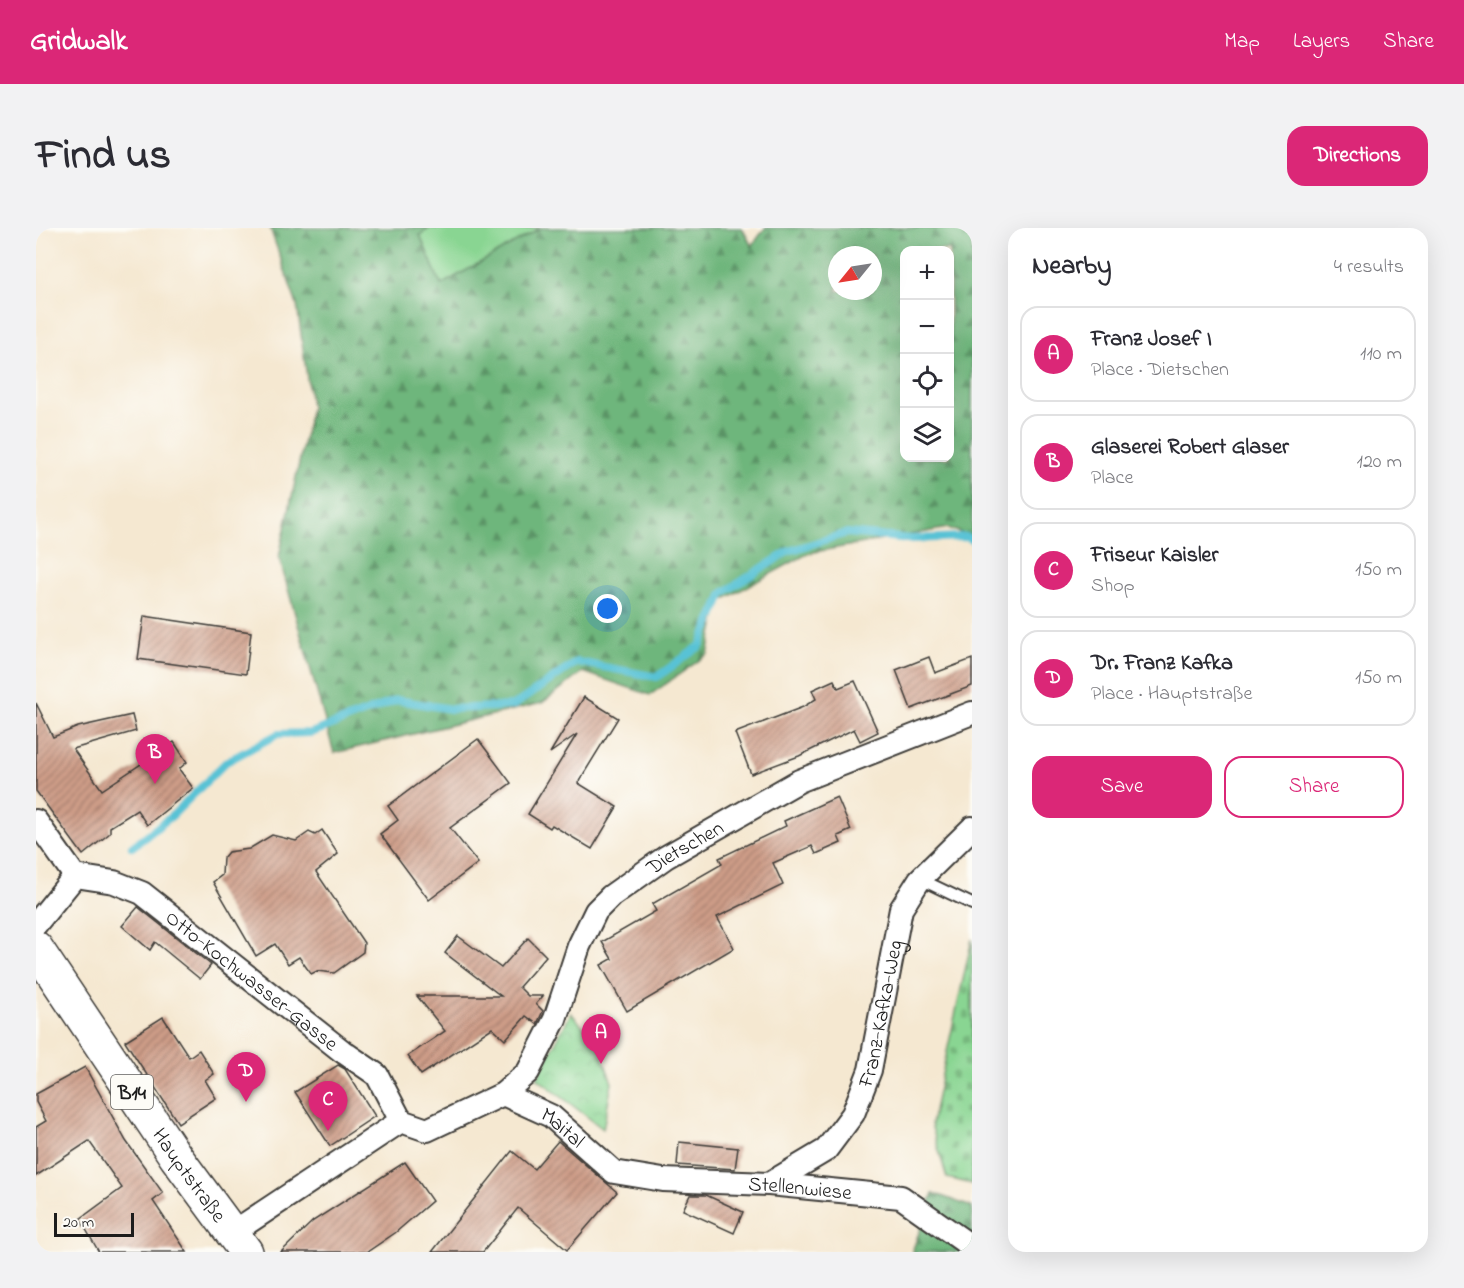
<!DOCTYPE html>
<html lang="en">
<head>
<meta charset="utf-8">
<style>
  body { margin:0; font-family:"Indie Flower",sans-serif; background:#f2f2f3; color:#2b2b33 }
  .controls { position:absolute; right:18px; top:18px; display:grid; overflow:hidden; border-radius:12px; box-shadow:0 6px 24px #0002 }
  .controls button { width:54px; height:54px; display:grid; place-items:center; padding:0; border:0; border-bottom:2px solid #e1e1e2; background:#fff; color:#2b2b33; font:30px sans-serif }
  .compass { position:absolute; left:792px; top:18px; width:54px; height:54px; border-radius:50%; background:#fff; box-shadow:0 6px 24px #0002; rotate:240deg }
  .scale { position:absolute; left:18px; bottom:15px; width:80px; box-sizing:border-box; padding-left:6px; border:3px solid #1c1c1c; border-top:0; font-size:16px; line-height:21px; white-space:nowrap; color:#1c1c1c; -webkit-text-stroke:4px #fdfcf7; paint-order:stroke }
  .you { position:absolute; left:572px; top:381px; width:21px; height:21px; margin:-15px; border:4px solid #fff; border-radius:50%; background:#1a73e8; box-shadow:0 0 0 9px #1a73e833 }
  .badge { display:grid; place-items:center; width:39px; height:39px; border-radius:50%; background:#db2777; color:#fff; font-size:20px; font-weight:700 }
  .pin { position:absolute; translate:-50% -50px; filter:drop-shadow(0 2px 3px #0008) }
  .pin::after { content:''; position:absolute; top:32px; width:21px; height:18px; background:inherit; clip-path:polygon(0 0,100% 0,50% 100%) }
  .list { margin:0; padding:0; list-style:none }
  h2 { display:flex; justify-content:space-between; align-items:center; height:78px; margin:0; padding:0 24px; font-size:26px }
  h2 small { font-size:20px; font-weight:400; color:#7c7c81 }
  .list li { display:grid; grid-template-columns:39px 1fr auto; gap:18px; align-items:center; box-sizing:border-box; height:96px; margin:0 12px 12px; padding:0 12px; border:2px solid #e1e1e2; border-radius:18px }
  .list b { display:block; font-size:22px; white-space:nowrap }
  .list p { margin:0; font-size:20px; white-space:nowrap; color:#7c7c81 }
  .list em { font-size:20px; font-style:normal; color:#7c7c81 }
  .actions { display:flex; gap:12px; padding:18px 24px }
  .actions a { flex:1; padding:14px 0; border:2px solid #db2777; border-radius:18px; text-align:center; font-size:21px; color:#db2777 }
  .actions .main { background:#db2777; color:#fff }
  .icon { flex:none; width:33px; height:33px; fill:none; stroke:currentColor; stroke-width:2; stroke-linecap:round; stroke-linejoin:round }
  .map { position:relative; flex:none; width:936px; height:1024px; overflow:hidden; border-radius:18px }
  header { display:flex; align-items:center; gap:36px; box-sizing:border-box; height:84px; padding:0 30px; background:#db2777; color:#fff }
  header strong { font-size:28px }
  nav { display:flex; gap:33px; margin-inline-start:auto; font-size:21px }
  .intro { display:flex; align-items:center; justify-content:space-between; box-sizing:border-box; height:144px; padding:0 36px }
  h1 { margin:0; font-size:42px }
  .button { padding:15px 27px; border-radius:18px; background:#db2777; color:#fff; font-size:21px; font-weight:700 }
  main { display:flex; gap:36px; padding:0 36px }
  aside { flex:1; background:#fff; border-radius:18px; box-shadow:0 6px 24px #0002 }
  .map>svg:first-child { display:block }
  .green { fill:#89d592; stroke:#527857; stroke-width:1.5 }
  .forest { fill:url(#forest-firs); stroke:#45694c; stroke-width:1.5; fill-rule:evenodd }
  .cemetery { fill:url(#cemetery-stones); stroke:#527857; stroke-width:1.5 }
  .park { fill:url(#park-crowns); stroke:#527857; stroke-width:1.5 }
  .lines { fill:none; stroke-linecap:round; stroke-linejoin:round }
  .stream { stroke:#59c2d5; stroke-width:8 }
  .building { fill:url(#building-hatch) }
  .service-casing { stroke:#3d3b37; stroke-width:14 }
  .minor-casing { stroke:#3d3b37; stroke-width:26 }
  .primary-casing { stroke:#3d3b37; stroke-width:36 }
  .service { stroke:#fff; stroke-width:10 }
  .minor { stroke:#fff; stroke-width:22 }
  .primary { stroke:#fff; stroke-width:33 }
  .labels { text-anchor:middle; stroke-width:5; stroke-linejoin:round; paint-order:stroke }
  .shield { fill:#fdfcf7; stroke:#605f5e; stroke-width:1.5 }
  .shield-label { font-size:20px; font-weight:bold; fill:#1c1c1c }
  .street-label { font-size:21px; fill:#1c1c1c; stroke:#fdfcf7 }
</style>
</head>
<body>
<header>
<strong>Gridwalk</strong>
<nav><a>Map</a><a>Layers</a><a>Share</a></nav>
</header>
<div class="intro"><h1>Find us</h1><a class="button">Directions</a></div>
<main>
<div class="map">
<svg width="936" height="1024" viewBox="0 0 936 1024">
  <defs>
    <pattern id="forest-firs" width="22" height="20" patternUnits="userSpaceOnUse" patternTransform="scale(1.5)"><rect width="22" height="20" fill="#6eb67c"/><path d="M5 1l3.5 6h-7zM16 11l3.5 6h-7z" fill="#5a9365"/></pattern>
    <pattern id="cemetery-stones" width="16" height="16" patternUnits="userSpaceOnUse" patternTransform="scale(1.5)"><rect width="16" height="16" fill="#89d592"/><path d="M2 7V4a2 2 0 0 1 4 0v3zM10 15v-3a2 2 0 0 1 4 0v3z" fill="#76b67d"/></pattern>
    <pattern id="park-crowns" width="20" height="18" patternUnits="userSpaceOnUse" patternTransform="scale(1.5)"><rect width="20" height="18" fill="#89d592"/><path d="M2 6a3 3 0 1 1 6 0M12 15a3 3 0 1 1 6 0" fill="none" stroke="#76b67d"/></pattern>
    <pattern id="building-hatch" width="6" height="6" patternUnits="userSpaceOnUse" patternTransform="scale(1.5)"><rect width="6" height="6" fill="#cd9c87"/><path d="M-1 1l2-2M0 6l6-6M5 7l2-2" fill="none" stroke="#a67e6e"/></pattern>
  </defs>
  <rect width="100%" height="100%" fill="#fdfcf7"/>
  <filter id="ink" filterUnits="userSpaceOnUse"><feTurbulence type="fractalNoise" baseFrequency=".0167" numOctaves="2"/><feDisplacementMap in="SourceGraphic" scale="12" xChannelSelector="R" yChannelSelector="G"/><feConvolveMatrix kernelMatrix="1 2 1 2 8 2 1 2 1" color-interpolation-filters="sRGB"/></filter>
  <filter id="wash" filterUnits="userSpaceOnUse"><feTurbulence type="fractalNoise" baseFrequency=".008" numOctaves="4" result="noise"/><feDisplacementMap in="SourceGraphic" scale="24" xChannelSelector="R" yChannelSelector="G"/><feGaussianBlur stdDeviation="1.35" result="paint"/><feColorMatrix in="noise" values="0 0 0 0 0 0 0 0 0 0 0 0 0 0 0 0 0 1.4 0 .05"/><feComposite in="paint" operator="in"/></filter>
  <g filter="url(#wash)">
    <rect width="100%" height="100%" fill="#f5e8d1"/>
    <!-- green -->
    <path class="green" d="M393,0H505L405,57L383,7Z"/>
    <!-- forest -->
    <g class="forest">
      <path d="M234,0H393L384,7L405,57L505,0H706L716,18L729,0H936V309L912,300L773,325L683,374L672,426L614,467L547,444L506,475L298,525L243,329L275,179L261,77ZM868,22H914V230H868ZM801,27H837V63H801Z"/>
      <path d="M897,965L936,979V1024H876Z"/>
    </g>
    <!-- cemetery -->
    <path class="cemetery" d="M936,711V956L911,950L895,896Z"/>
    <!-- park -->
    <path class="park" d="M535,785L562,815L576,855L567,901L501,850Z"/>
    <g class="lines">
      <!-- stream -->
      <path class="stream" d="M96,619L137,587L190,534L242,506L275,505L361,472L415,481L477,478L541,434L621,449L664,418L687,365L753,323L811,305L875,311L930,309L936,312"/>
    </g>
    <g id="blocks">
      <!-- building -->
      <g class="building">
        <path d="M108,388L215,404L210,446L102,431Z"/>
        <path d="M893,429L899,445L936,431V458L875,481L860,442Z"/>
        <path d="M798,452L802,460L819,453L842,504L824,513L818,501L763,528L715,546L699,505L767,479L780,471L776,462Z"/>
        <path d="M548,469L582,490L542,555L581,579L556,621L516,597L514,600L492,586L541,506L514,525Z"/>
        <path d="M0,475L17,509L42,499L96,487L100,503L37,521L66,562L138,514L151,534L143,541L157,560L111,597L101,582L74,599V605L47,627L0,563Z"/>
        <path d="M442,511L475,555L414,600L442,635L393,672L344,606L362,592L352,578Z"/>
        <path d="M801,569L815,602L802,608L805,615L780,626L776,618L737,635L747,657L681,689L698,720L591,783L565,737L576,731L566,714L620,683L616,676L686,636L683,630L750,598L748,593Z"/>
        <path d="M286,602L302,626L280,644L328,715L327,724L298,745L281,743L275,746L263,729L252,736L239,716L220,728L177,654L186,647L187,630L192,624L213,621L236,607L260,613L273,604L279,607Z"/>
        <path d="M102,679L175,737L164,751L119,714L114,722L86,698Z"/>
        <path d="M422,708L465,740L492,710L510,728L483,759L492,768H507L500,776L507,783L501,796L490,788L469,812L456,800L385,847L372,828L409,803L381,768H465L409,725Z"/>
        <path d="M127,789L153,829L163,822L178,846L169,852L180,870L142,895L89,813Z"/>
        <path d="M302,837L309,841L339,888L294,918L259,864Z"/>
        <path d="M49,839L90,913L127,965L117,973L151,1024H63L44,991L86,960L53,913L0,948V899L10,893L0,874V866Z"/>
        <path d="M522,913L581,964L531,1022L482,980L447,1024H396L476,923L498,941Z"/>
        <path d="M643,914L702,920L699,941L641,937Z"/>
        <path d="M369,934L396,973L359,1005L331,1024H245L277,993Z"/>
        <path d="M654,967H670L707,984L698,1005L647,982Z"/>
      </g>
    </g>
  </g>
  <g filter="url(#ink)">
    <use href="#blocks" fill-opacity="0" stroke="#3d3b37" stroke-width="1.5"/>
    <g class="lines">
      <defs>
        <path id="service" d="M884,651L936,676"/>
        <g id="minor">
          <path d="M0,593L39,648"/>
          <path id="s1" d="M39,648L78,654L106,665L306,823L341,847L365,893"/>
          <path d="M0,696L39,648"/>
          <path id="s2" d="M467,866L515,888L578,944L627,952L733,956L865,969L936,1019"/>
          <path id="s3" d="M365,893L391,902L467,866L492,844L519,791L543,718L560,683L575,668L630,629L763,553L936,485"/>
          <path id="s4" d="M733,956L790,922L817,886L834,842L865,681L884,651L936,600"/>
          <path d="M196,1005L365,893"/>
        </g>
        <g id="primary">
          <path id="s5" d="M0,720L140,929L210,1024"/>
        </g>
      </defs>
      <!-- service casing -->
      <use href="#service" class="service-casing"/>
      <!-- minor casing -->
      <use href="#minor" class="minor-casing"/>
      <!-- primary casing -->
      <use href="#primary" class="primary-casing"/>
      <!-- service -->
      <use href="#service" class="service"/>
      <!-- minor -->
      <use href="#minor" class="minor"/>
      <!-- primary -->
      <use href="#primary" class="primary"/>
    </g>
  </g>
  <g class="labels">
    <!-- shield labels -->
    <rect class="shield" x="75" y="847" width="42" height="34" rx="4.5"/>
    <g class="shield-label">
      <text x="96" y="871">B14</text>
    </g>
    <!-- street labels -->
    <g class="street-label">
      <text dy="7" stroke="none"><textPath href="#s3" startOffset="430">Dietschen</textPath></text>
      <text dy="7" stroke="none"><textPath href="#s1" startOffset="210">Otto-Kochwasser-Gasse</textPath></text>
      <text dy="7" stroke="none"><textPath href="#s4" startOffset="216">Franz-Kafka-Weg</textPath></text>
      <text dy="7" stroke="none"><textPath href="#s2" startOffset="69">Maital</textPath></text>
      <text dy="7" stroke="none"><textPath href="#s5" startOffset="274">Hauptstraße</textPath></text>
      <text dy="7" stroke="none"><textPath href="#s2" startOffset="324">Stellenwiese</textPath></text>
    </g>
  </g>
</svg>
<div class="controls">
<button>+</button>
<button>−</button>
<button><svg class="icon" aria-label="locate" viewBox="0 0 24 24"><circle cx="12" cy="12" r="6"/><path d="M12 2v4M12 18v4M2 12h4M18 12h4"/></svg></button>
<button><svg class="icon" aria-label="layers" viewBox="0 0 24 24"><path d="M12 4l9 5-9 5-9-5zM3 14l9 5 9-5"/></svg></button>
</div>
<svg class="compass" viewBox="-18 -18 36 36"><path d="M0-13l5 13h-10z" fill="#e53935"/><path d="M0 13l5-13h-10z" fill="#7c7c81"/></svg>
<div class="scale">20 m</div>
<div class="you"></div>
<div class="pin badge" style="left:565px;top:836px">A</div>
<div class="pin badge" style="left:119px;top:556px">B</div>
<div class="pin badge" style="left:292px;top:903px">C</div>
<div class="pin badge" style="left:210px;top:874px">D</div>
</div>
<aside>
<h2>Nearby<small>4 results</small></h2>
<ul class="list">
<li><span class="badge">A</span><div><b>Franz Josef I</b><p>Place · Dietschen</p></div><em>110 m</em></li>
<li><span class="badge">B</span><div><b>Glaserei Robert Glaser</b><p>Place</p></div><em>120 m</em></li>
<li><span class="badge">C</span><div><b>Friseur Kaisler</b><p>Shop</p></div><em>150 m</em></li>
<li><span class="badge">D</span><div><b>Dr. Franz Kafka</b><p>Place · Hauptstraße</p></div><em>150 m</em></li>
</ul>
<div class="actions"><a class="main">Save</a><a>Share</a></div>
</aside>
</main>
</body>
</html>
